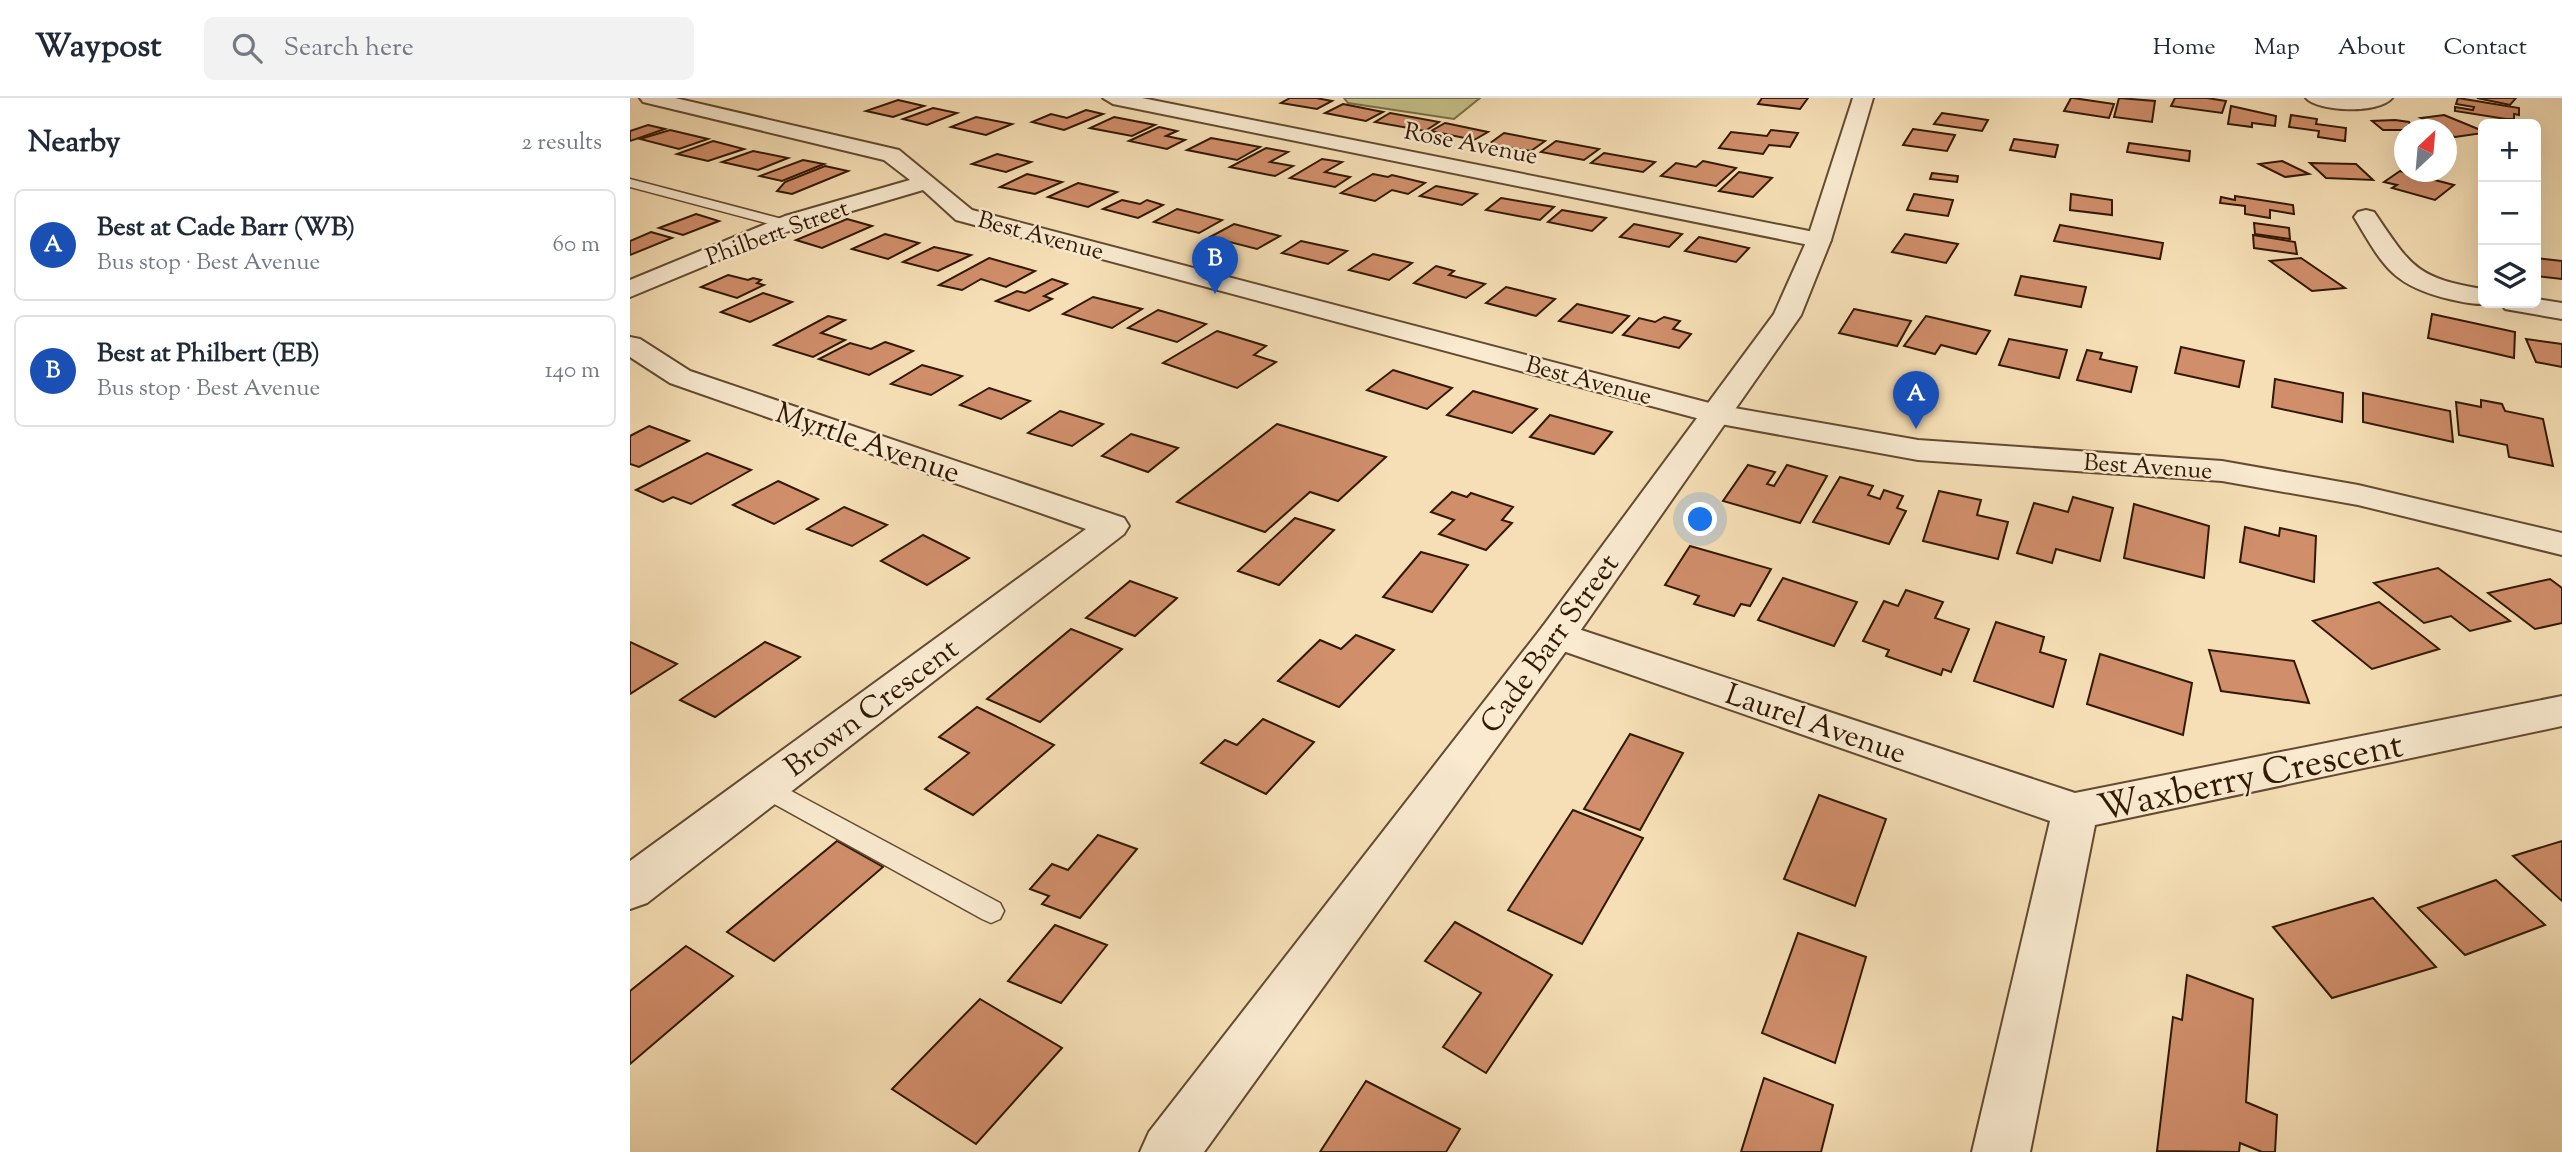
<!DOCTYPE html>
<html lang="en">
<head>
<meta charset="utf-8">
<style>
  body { margin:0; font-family:"Sorts Mill Goudy",serif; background:#f2f2f3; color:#1f2937 }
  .controls { position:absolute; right:21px; top:21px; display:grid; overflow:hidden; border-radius:10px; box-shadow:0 7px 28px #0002 }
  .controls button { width:63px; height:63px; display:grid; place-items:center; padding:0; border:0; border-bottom:2px solid #e0e1e3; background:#fff; color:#1f2937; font:35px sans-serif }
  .compass { position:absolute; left:1764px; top:21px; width:63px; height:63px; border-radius:50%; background:#fff; box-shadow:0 7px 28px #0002; rotate:26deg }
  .you { position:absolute; left:1071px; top:422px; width:24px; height:24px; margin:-18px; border:5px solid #fff; border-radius:50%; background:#1a73e8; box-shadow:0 0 0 10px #1a73e833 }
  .badge { display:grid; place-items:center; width:46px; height:46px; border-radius:50%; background:#ea580c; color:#fff; font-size:23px; font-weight:700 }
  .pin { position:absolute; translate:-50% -58px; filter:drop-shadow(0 2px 4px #0008) }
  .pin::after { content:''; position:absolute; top:37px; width:24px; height:21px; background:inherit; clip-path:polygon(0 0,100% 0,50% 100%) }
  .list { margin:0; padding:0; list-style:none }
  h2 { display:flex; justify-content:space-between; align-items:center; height:91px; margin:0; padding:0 28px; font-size:30px }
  h2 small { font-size:23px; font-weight:400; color:#747a83 }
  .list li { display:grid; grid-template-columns:46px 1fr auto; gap:21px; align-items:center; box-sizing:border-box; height:112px; margin:0 14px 14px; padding:0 14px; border:2px solid #e0e1e3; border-radius:10px }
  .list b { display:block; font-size:26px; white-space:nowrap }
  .list p { margin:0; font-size:23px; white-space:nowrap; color:#747a83 }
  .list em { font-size:23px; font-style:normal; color:#747a83 }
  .icon { flex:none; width:38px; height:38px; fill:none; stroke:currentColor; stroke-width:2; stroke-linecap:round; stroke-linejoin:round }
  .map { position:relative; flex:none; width:1932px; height:1054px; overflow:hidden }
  header { display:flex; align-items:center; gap:42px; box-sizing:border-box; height:98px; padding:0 35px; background:#fff; border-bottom:2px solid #e0e1e3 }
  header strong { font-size:33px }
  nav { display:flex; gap:38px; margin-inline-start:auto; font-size:24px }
  .search { width:490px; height:63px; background:#f2f2f3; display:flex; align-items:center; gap:18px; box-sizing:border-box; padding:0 24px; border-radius:10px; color:#747a83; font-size:26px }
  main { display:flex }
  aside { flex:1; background:#fff }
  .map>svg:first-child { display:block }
  .green { fill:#c4c088; stroke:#7b6c46; stroke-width:2 }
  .building { fill:#d08e6b; stroke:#321903; stroke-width:2 }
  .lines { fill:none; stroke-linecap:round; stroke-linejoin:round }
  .service-casing { stroke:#634a30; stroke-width:3 }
  .minor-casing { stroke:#634a30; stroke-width:4 }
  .tertiary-casing { stroke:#634a30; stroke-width:4 }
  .service { fill:#f9ead0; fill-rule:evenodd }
  .minor { fill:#f9ead0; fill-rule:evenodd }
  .tertiary { fill:#f9ead0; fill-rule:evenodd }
  .labels { text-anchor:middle; stroke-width:5; stroke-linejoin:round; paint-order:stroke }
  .far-street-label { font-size:24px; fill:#321903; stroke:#f9ead0 }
  .street-label { font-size:30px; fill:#321903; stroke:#f9ead0 }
  .near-street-label { font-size:37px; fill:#321903; stroke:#f9ead0 }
</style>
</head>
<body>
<header>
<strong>Waypost</strong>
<div class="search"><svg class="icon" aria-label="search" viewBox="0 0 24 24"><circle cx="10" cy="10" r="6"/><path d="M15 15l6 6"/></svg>Search here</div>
<nav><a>Home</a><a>Map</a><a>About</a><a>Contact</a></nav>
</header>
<main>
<aside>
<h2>Nearby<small>2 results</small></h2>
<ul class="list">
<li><span class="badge" style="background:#1a4fb4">A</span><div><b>Best at Cade Barr (WB)</b><p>Bus stop · Best Avenue</p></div><em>60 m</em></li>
<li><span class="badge" style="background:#1a4fb4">B</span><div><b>Best at Philbert (EB)</b><p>Bus stop · Best Avenue</p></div><em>140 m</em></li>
</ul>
</aside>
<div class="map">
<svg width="1932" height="1054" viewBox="0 0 1932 1054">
  <rect width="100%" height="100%" fill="#f6dfb6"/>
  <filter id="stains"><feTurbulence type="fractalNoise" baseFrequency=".00286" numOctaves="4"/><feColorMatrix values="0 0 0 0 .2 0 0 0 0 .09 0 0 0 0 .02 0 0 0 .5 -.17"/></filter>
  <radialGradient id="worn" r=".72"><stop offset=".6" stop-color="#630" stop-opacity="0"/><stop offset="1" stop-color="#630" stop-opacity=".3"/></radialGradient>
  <!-- green -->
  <path class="green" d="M714,0H850L824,21L718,5Z"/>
  <!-- building -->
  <g class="building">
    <path d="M660,0H686L702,3L687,11L651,5Z"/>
    <path d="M1132,0H1178L1170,11L1128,6Z"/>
    <path d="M1441,0H1443L1484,6L1479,20L1434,13Z"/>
    <path d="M1489,0L1525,3L1522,24L1484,19Z"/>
    <path d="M1545,0H1577L1596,3L1592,15L1541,8Z"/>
    <path d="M1828,0L1889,10V17L1884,16V21H1876L1825,13V9L1843,12L1844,9L1826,6Z"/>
    <path d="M1847,0H1886L1880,7Z"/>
    <path d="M268,2L294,8L263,19L236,13Z"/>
    <path d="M713,6L753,14L736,23L695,15Z"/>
    <path d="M1601,8L1646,18L1645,28L1622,25V29L1598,26Z"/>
    <path d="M303,10L327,15L297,27L273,21Z"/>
    <path d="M456,12L473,16L434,32L402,24L421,16L437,20Z"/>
    <path d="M760,15L809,24L795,33L745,24Z"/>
    <path d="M1312,15L1358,22L1352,33L1304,26Z"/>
    <path d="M1661,17L1687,21L1686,26L1716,30L1715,43L1688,39L1689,33L1659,29Z"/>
    <path d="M1814,17L1853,33V35L1825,39L1816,36V32H1806L1790,25L1800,24L1791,20Z"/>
    <path d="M346,19L382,26L356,37L321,29Z"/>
    <path d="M484,19L525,27L502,38L460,30Z"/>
    <path d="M1765,22L1779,24L1783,32H1753L1742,23Z"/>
    <path d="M815,25L858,34L844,42L801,33Z"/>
    <path d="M18,27L35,31L0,43V33Z"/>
    <path d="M529,29L547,33L536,38L555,42L537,51L499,43Z"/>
    <path d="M1283,31L1325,37L1317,53L1273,47Z"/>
    <path d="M40,32L78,41L49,51L10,41Z"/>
    <path d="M1141,32L1168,35L1160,49L1139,47L1133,56L1089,50L1101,34L1137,38Z"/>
    <path d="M874,35L915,43L901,53L859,46Z"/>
    <path d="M581,40L630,49L607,62L557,52Z"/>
    <path d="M1384,41L1428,47L1425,59L1380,52Z"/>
    <path d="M83,43L114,51L78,63L47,56Z"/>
    <path d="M926,43L969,51L954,62L911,54Z"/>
    <path d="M1499,45L1560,53L1559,63L1497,54Z"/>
    <path d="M636,50L658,54L640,64L663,68L645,78L600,69Z"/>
    <path d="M123,53L158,60L128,72L92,64Z"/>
    <path d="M974,55L1025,64L1013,74L961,65Z"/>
    <path d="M367,56L401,64L376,74L342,66Z"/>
    <path d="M692,61L712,64L695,74L720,79L705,89L660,80Z"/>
    <path d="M173,62L194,66L152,83L130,78Z"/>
    <path d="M1073,63L1106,70L1086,88L1031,78L1046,65L1066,69Z"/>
    <path d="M1652,63L1679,76L1655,79L1629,66Z"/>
    <path d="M1680,65L1726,66L1743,82L1696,80Z"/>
    <path d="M195,68L218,73L162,96L147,93L155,84Z"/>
    <path d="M1770,73L1824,87L1805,102L1762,90L1767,87L1754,84Z"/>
    <path d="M1109,74L1142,80L1123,99L1089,93Z"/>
    <path d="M1302,75L1328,78L1327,84L1300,81Z"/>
    <path d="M397,76L432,84L405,96L370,89Z"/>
    <path d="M743,76L758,79L762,77L795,85L778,96L762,92L745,103L711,95Z"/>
    <path d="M448,85L487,94L458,109L418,99Z"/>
    <path d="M806,88L847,96L832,107L790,98Z"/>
    <path d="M1284,96L1323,102L1318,118L1277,112Z"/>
    <path d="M1441,96L1482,102V117L1440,112Z"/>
    <path d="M1605,98L1663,107L1664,116L1640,112V120L1615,116V108L1590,105L1591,99L1605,102Z"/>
    <path d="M871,100L924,109L910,122L856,112Z"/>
    <path d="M492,102L510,106L517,102L533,107L508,120L473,111Z"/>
    <path d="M547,111L592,122L569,135L524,124Z"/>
    <path d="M932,112L976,120L962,133L918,124Z"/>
    <path d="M66,116L89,123L53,137L29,130Z"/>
    <path d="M217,121L242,128L192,150L166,142Z"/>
    <path d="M1624,125L1659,130L1660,141L1625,136Z"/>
    <path d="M604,126L650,138L627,151L580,139Z"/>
    <path d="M1004,126L1052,136L1039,149L990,139Z"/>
    <path d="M1430,127L1533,145L1530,161L1424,143Z"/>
    <path d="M21,134L42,140L0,157V143Z"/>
    <path d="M255,136L289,145L258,161L222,151Z"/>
    <path d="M1275,136L1328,146L1316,165L1262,154Z"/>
    <path d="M1623,137L1665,144L1667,156L1624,150Z"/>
    <path d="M1069,139L1119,150L1106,164L1055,153Z"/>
    <path d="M671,143L717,153L698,166L652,155Z"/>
    <path d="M304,149L341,157L308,173L273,164Z"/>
    <path d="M743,156L782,165L759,182L719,172Z"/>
    <path d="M359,160L405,173L376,189L351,181L332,192L309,187Z"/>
    <path d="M1671,160L1715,190L1682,193L1640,163Z"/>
    <path d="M1906,160L1932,163V181L1906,178Z"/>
    <path d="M806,168L824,173L819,177L855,186L836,200L784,185Z"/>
    <path d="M98,177L118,182L123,180L131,182L127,185L134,187L107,200L71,189Z"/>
    <path d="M1391,178L1456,189L1451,209L1385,197Z"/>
    <path d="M422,181L437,186L414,198L422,201L399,213L366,203L387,193L395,195Z"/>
    <path d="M876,189L925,201L906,218L856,205Z"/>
    <path d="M133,195L162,204L120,224L91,214Z"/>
    <path d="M463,199L512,211L482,230L433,216Z"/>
    <path d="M947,206L999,218L982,235L929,223Z"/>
    <path d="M1224,211L1281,223L1267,248L1209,235Z"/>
    <path d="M528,212L576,226L547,244L498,230Z"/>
    <path d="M1802,216L1885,234L1884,260L1798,240Z"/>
    <path d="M198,218L215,222L191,235L215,242L183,259L144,247Z"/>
    <path d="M1296,218L1360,233L1346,256L1311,247L1305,256L1274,248Z"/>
    <path d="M1034,219L1050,223L1043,231L1061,236L1049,250L993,237L1009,220L1025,224Z"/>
    <path d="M587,233L636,248L624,257L646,264L607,290L533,265Z"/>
    <path d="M1379,241L1437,252L1429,280L1369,267Z"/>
    <path d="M1896,241L1932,246V269L1906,264Z"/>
    <path d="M255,244L283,253L239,277L189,261L220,245L241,251Z"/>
    <path d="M1551,249L1614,263L1609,289L1545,275Z"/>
    <path d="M1457,252L1472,255L1470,261L1507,269L1501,294L1447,282Z"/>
    <path d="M292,267L332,278L301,297L261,286Z"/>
    <path d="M763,272L822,290L797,311L737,292Z"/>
    <path d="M1645,281L1713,295L1712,324L1642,309Z"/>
    <path d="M359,290L400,303L371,321L330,307Z"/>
    <path d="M843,293L907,311L882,335L817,317Z"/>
    <path d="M1733,295L1820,313L1823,344L1733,324Z"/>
    <path d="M1851,302L1872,306L1875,313L1913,321L1923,368L1879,359L1877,347L1829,337L1826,304L1851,309Z"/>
    <path d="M430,313L473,326L442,348L398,335Z"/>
    <path d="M920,317L982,334L964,356L900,339Z"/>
    <path d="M647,326L756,359L708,403L680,394L635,434L547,404Z"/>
    <path d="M19,328L59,343L9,369L0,366V338Z"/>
    <path d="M501,336L548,350L518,374L472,358Z"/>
    <path d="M77,355L121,372L61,406L43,399L33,404L6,392Z"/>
    <path d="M1118,367L1145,374L1137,386L1144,388L1157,367L1197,378L1170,425L1093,403Z"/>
    <path d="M1210,379L1243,388L1238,397L1250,401L1254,392L1273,398L1267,410L1276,413L1259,446L1183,424Z"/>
    <path d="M148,383L188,401L144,426L103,407Z"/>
    <path d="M1309,393L1351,402L1347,417L1378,424L1368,461L1293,443Z"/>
    <path d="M822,394L837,399L841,395L883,409L872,422L882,425L856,452L809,436L824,422L801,414Z"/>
    <path d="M1443,399L1483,410L1470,463L1426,451L1422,465L1387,455L1404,405L1438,414Z"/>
    <path d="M1504,406L1579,428L1574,480L1494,460Z"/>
    <path d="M214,409L257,427L222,448L177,431Z"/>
    <path d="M665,420L704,432L649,487L608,473Z"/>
    <path d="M1615,429L1649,438L1650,430L1686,438L1684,484L1610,464Z"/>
    <path d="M293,437L339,460L297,487L251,463Z"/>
    <path d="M1060,448L1141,471L1120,508L1111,506L1104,518L1064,506L1069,498L1035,487Z"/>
    <path d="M791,454L838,467L802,514L753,499Z"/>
    <path d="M1808,470L1880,523L1840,533L1821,518L1794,525L1744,485Z"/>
    <path d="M1153,480L1227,504L1204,548L1128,522Z"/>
    <path d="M1920,481L1932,490V525L1905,531L1858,495Z"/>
    <path d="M500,483L547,500L505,538L456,520Z"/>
    <path d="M1276,492L1313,504L1305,520L1339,531L1321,574L1313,571L1311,577L1256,558L1259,552L1233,543L1254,503L1268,508Z"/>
    <path d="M1749,504L1809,551L1742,571L1683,523Z"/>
    <path d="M1366,524L1414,539L1410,554L1436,562L1423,609L1344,583Z"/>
    <path d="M441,531L492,551L410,624L357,601Z"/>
    <path d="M726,537L764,552L709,609L648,583L690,542L711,551Z"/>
    <path d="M0,544L47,566L0,596Z"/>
    <path d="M135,544L170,559L85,619L50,602Z"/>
    <path d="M1579,552L1664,563L1679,605L1591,593Z"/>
    <path d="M1470,556L1562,585L1553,637L1457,606Z"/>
    <path d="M347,609L424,647L343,717L295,691L339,655L309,639Z"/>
    <path d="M633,621L684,644L636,696L571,665L595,642L607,647Z"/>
    <path d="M1000,636L1053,655L1010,732L954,711Z"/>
    <path d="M1189,697L1256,721L1225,808L1154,781Z"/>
    <path d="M943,712L1013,740L952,846L878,812Z"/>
    <path d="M468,737L507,751L450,820L412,806L419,798L400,791L422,766L438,772Z"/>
    <path d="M207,743L253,769L144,863L97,834Z"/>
    <path d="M1932,743V803L1883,758Z"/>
    <path d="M1866,782L1915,827L1835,857L1788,810Z"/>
    <path d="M1743,800L1806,869L1702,900L1643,829Z"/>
    <path d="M825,824L922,877L856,975L813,949L851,895L795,863Z"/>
    <path d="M425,827L477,847L431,905L378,883Z"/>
    <path d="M1168,835L1236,859L1205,965L1132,935Z"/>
    <path d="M56,848L103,878L0,966V893Z"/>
    <path d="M1557,877L1623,901L1616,1004L1647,1017L1645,1054H1632L1610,1045L1609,1054L1527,1053L1543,919L1552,922Z"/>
    <path d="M350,901L432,950L346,1046L262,991Z"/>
    <path d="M1134,980L1203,1007L1191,1054H1111Z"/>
    <path d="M736,983L830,1031L816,1054H690Z"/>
  </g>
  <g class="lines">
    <defs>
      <g id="service">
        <path d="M0,81L160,123L161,126L155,130L0,89Z"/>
        <path d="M135,679L370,805L374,813L370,821L361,825L352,821L126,696L123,689L126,682Z"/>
      </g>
      <g id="minor">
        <path d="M10,0H45L269,52L342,112L1087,307L1288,342L1592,363L1728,387L1932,435V457L1728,407L1592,383L1288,362L1085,325L326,122L293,92L171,128L0,199V182L155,118L280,82L254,62L13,4Z"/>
        <path d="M473,0H512L1189,135L1198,137L1201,142L1198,147L1189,149L483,6Z"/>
        <path d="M1676,0H1762C1749,16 1688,14 1676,0Z"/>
        <path d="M1736,112L1744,114C1781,168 1785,180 1853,191V205H1862C1848,208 1833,204 1819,201C1761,187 1753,167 1724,119L1728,114Z"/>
        <path d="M1906,201L1932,205V221L1875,211L1871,205H1906Z"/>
        <path d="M0,239L10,241L60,273L494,420L499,428L494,436L17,805L0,811V763L456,431L40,285L0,259Z"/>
        <path d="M927,524L1445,695L1932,598V628L1465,727L1400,1054H1342L1420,723L913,546L908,537L913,528Z"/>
      </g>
      <path id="tertiary" d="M1223,0H1243L1201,142L1171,217L941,546L574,1054H510L519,1034L913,528L1144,216L1177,142Z"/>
    </defs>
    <!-- service casing -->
    <use href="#service" class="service-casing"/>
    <!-- minor casing -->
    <use href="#minor" class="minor-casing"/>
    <!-- tertiary casing -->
    <use href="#tertiary" class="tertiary-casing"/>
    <!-- service -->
    <use href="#service" class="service"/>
    <!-- minor -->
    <use href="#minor" class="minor"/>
    <!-- tertiary -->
    <use href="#tertiary" class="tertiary"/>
  </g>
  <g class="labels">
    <!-- far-street labels -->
    <g class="far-street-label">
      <text transform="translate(841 45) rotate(11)" y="8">Rose Avenue</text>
      <text transform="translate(147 134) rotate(-20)" y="8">Philbert Street</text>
      <text transform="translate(411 137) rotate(15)" y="8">Best Avenue</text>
      <text transform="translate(959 282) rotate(15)" y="8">Best Avenue</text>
      <text transform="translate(1518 368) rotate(4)" y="8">Best Avenue</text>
    </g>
    <!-- street labels -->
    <g class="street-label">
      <text transform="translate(238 344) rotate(19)" y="10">Myrtle Avenue</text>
      <text transform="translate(919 545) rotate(-54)" y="10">Cade Barr Street</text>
      <text transform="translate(241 609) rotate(-37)" y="10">Brown Crescent</text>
      <text transform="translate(1186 625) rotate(19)" y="10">Laurel Avenue</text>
    </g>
    <!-- near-street labels -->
    <g class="near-street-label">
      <text transform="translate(1620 677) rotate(-12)" y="13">Waxberry Crescent</text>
    </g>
  </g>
  <rect width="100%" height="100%" filter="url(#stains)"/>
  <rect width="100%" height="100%" fill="url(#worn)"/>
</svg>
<div class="controls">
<button>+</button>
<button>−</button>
<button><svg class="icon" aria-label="layers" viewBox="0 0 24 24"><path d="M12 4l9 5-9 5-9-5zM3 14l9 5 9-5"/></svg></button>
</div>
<svg class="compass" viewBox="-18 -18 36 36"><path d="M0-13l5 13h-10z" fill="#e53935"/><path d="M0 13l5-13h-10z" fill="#747a83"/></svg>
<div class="you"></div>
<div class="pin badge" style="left:1286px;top:331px;background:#1a4fb4">A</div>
<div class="pin badge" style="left:585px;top:196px;background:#1a4fb4">B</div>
</div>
</main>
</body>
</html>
